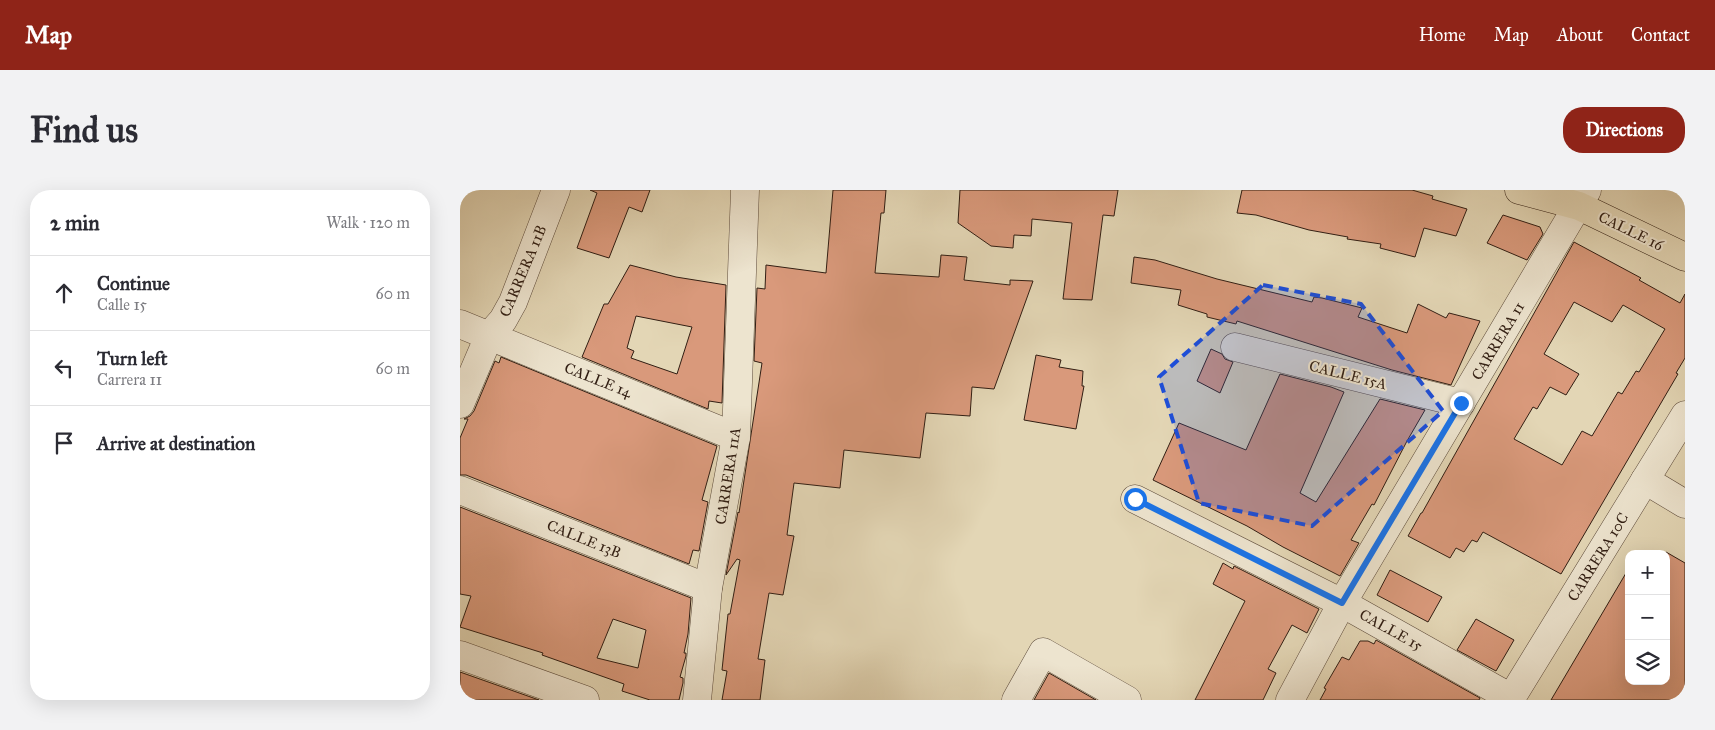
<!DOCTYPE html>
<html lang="en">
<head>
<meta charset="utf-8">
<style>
  body { margin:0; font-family:"IM FELL Great Primer",serif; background:#f2f2f3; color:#2b2b33 }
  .controls { position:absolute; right:15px; bottom:15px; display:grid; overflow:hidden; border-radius:10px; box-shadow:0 5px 20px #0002 }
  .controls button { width:45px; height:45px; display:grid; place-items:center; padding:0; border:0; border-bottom:1px solid #e1e1e2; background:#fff; color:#2b2b33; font:25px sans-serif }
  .stop { position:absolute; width:15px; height:15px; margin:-11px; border:4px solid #1a73e8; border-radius:50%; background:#fff }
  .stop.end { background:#1a73e8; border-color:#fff; box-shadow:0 1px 5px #0008 }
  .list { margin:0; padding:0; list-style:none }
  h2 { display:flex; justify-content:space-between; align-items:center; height:65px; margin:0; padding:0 20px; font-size:21px }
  h2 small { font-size:16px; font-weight:400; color:#7c7c81 }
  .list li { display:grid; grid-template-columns:32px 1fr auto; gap:15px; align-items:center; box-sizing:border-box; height:75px; padding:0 20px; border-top:1px solid #e1e1e2 }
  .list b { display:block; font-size:19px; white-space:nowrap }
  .list p { margin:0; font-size:16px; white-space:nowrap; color:#7c7c81 }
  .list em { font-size:16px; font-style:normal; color:#7c7c81 }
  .icon { flex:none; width:28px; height:28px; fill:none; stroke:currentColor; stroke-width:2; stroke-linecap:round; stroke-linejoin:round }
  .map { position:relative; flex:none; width:1225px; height:510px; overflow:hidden; border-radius:20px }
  header { display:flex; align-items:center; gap:30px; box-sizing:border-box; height:70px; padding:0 25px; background:#8f2418; color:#fff }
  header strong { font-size:24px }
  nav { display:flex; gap:28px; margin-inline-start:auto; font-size:18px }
  .intro { display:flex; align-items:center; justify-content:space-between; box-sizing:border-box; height:120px; padding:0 30px }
  h1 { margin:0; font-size:35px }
  .button { padding:12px 22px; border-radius:20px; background:#8f2418; color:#fff; font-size:18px; font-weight:700 }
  main { display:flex; gap:30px; padding:0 30px }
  aside { flex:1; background:#fff; border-radius:20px; box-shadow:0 5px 20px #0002 }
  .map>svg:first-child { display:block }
  .building { fill:#d9997b; stroke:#311e13; fill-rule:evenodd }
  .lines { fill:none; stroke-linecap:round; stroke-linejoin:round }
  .minor-casing { stroke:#5e4c3c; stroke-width:29 }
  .major-casing { stroke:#311e13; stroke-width:29 }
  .minor { stroke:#ede4cf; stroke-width:28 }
  .major { stroke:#e3d6b5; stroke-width:28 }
  .route { stroke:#1a73e8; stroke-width:6 }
  .marked { fill:#1d4ed8; fill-opacity:0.2; stroke:#1d4ed8; stroke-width:4; stroke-dasharray:10 6; stroke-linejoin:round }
  .labels { text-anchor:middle; stroke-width:4; stroke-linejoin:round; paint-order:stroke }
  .street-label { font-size:15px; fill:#311e13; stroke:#ede4cf }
</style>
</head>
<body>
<header>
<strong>Map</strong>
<nav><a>Home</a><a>Map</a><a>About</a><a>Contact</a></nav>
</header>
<div class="intro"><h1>Find us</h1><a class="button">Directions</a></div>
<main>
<aside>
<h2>2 min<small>Walk · 120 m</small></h2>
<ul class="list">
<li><svg class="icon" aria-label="ahead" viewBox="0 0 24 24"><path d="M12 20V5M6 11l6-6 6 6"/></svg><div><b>Continue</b><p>Calle 15</p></div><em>60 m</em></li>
<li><svg class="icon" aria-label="left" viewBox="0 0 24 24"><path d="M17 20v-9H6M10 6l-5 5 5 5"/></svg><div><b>Turn left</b><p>Carrera 11</p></div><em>60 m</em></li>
<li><svg class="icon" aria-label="arrive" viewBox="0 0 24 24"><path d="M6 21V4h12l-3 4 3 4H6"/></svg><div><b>Arrive at destination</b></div></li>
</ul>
</aside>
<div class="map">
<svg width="1225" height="510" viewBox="0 0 1225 510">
  <rect width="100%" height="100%" fill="#e3d6b5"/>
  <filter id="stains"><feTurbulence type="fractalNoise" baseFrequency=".004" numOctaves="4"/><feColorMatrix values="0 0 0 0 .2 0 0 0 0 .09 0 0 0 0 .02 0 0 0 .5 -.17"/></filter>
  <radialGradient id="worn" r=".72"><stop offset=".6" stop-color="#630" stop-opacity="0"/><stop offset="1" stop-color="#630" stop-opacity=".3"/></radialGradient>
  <!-- building -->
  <g class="building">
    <path d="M130,0H190L182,22L169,17L149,68L117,58L137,3Z"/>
    <path d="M373,0H426L424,23H421L415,83L479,87L481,65L507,67L504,90L550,95V90L573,91L534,199L512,197L510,226L466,223L460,268L384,260L380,298L334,293L327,345L334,346L323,405L309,403L298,469L305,470L300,510H262L267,481L262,480L268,424H270L280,370L277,369L266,385L278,322L279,323L302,173L294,171L297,98L305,99L306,75L366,83Z"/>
    <path d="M500,0H658L654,26L643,25L632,110L603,109L612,33L572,29L571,46L554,45L553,58L531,56L498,33Z"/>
    <path d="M782,0H952L973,6L972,9L1007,19L996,46L964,38L955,67L920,58L921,54L887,49L888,47L849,40L796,25L777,23Z"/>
    <path d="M1043,25L1080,37L1083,44L1067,70L1027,53Z"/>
    <path d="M1114,52L1181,88L1179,90L1220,113L1225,104V168L1216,183L1218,184L1208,201L1101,384L1023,342L1017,352L1012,350L1004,362L996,358L990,368L948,346L961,323H962ZM1114,112L1152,132L1163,115L1205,139L1179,182L1176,181L1162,204L1158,202L1132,246L1122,241L1102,275L1054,249L1073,217L1077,219L1090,197L1106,205L1119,184L1084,164Z"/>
    <path d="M674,67L695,70L757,89L852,112L854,107L862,108L902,118L898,127L947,143L958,114L986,128L989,123L1020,131L991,195L932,180L777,131L776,134L747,127V124L718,115L721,100L671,93Z"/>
    <path d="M170,75L216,87L266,95L262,213L249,211L248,219L122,167L144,114H148ZM176,126L232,137L217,184L171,168L174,161L167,158Z"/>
    <path d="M751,159L762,164L765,169L773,172L760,203L737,191Z"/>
    <path d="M576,165L601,170L599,177L623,181L622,196H624L616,239L564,230Z"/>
    <path d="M41,167L257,256L242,310L248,312L239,361L233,360L229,374L6,285H0V248L8,229H4L10,226L14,221L35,171L39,173Z"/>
    <path d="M820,184L871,197L884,202L840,303L856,312L920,209L965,220L947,251L914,315L912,314L891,350L899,353L880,386L823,357L787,336L693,290L719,233L786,260Z"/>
    <path d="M0,317L231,408L228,444L224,463H226V466L220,487L223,488V493L219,510H190L162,501L164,494L82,465L83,463L0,437L11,406L0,404ZM153,429L186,440L178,478L137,468Z"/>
    <path d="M1206,362L1225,373V510H1091L1169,378V491H1206Z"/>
    <path d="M763,373L773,379L774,376L859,419L847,443L832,435L808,479L816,483L803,510H735L785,411L753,394Z"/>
    <path d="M930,380L982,407L968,432L917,405Z"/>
    <path d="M1016,429L1054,450L1036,481L997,460Z"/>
    <path d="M916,450L1020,508L1019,510H860L866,499L864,498L882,467L889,470L900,451H908L914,454Z"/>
    <path d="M0,482L79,510H0Z"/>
    <path d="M589,483L636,510H574Z"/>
  </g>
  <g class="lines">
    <defs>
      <g id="minor">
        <path d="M0,134L276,247"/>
        <path d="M775,157L1001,213"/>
        <path d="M0,214L29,146L43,130L53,112L96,0"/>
        <path d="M1185,290L1225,314"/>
        <path d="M0,300L248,398"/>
        <path d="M675,309L882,413L1051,508"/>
        <path d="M0,465L125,510"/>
        <path d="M237,510L248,398L276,247L285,0"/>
        <path d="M556,510L583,462L667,510"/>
        <path d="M830,510L882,413L1127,0"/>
        <path d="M1050,510L1225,225"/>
      </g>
      <path id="major" d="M1059,0L1119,16L1225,67"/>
    </defs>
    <!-- minor casing -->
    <use href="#minor" class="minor-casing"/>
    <!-- major casing -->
    <use href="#major" class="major-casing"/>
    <!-- minor -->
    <use href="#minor" class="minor"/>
    <!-- major -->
    <use href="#major" class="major"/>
  </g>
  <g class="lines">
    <!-- route -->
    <path class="route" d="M675,309L882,413L1001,213"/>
  </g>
  <!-- marked area -->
  <path class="marked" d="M803,95L901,114L983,221L852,336L739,313L699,187Z"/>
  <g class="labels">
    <!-- street labels -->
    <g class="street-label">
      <text transform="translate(1171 41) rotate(26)" y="5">CALLE 16</text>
      <text transform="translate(63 81) rotate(-67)" y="5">CARRERA 11B</text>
      <text transform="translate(1038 151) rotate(-59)" y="5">CARRERA 11</text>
      <text transform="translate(888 185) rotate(14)" y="5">CALLE 15A</text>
      <text transform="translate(138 190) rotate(22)" y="5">CALLE 14</text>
      <text transform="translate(268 286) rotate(-81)" y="5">CARRERA 11A</text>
      <text transform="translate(124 349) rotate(22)" y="5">CALLE 13B</text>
      <text transform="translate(1138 367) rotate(-58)" y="5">CARRERA 10C</text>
      <text transform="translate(931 440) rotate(29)" y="5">CALLE 15</text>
    </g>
  </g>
  <rect width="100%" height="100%" filter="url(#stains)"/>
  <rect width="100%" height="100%" fill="url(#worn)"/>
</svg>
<div class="controls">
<button>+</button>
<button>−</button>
<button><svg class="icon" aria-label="layers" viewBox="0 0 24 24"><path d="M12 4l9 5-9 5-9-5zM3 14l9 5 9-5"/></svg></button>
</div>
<div class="stop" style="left:675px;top:309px"></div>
<div class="stop end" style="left:1001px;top:213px"></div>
</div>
</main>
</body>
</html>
